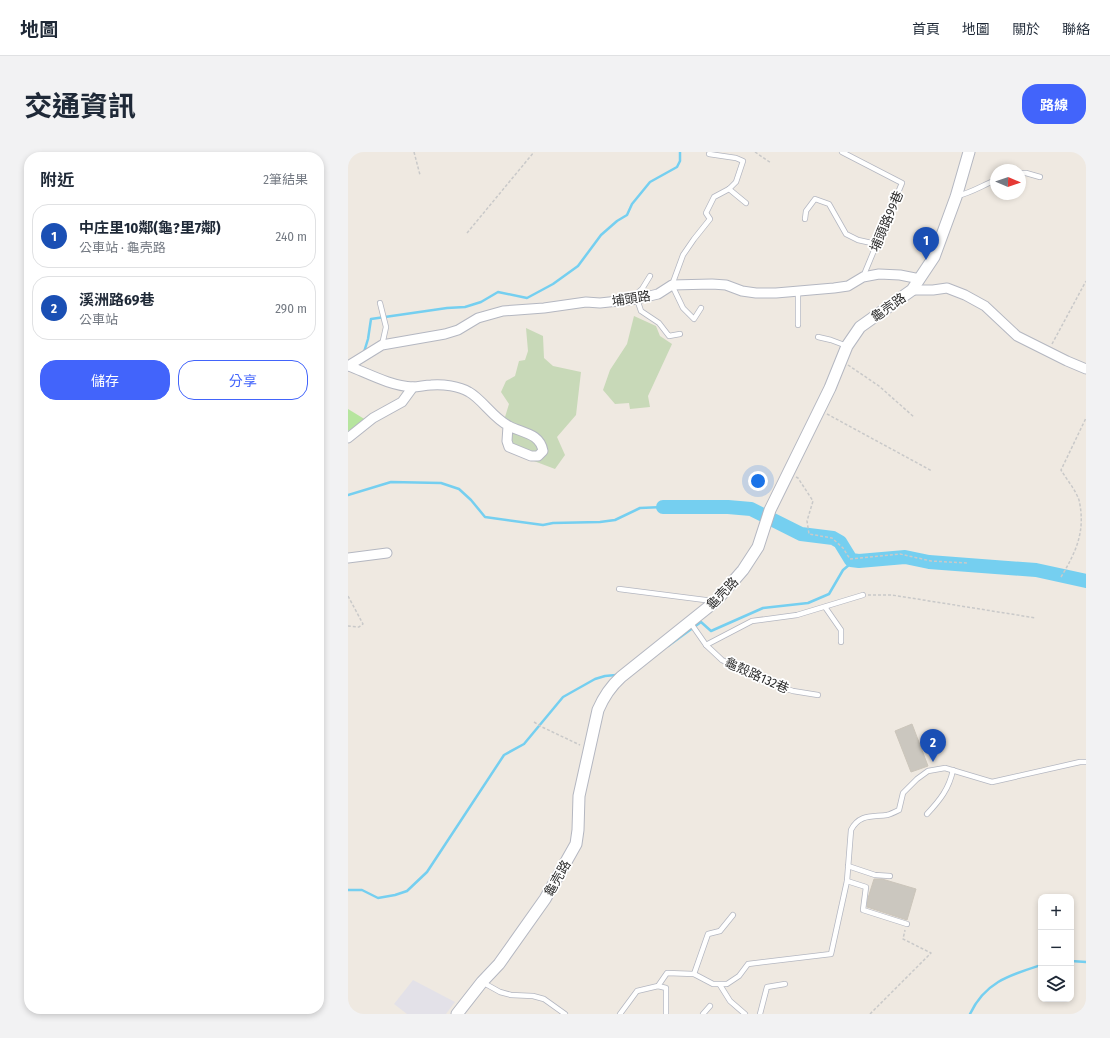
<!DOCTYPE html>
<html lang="zh-TW">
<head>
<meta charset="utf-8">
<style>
  body { margin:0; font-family:"Fira Sans Condensed","Noto Sans TC",sans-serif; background:#f2f2f3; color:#1f2937 }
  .controls { position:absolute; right:12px; bottom:12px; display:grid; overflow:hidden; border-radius:8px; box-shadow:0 2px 6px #0003 }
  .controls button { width:36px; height:36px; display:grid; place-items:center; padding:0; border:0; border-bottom:1px solid #e0e1e3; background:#fff; color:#1f2937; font:20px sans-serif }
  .compass { position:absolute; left:642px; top:12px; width:36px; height:36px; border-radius:50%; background:#fff; box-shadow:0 2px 6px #0003; rotate:92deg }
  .you { position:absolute; left:410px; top:329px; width:14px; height:14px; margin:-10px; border:3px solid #fff; border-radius:50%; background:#1a73e8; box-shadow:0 0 0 6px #1a73e833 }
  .badge { display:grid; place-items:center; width:26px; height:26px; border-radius:50%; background:#4264fb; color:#fff; font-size:13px; font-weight:700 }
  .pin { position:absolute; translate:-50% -33px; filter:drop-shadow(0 1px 2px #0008) }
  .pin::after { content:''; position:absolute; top:21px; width:14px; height:12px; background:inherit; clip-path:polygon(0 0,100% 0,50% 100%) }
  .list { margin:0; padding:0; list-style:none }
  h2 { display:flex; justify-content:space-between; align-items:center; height:52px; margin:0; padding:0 16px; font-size:17px }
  h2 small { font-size:13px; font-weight:400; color:#747a83 }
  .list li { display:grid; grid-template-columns:26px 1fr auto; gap:12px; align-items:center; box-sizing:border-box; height:64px; margin:0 8px 8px; padding:0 8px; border:1px solid #e0e1e3; border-radius:16px }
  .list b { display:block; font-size:15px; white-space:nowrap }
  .list p { margin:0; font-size:13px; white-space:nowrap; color:#747a83 }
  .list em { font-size:13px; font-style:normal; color:#747a83 }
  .actions { display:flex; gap:8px; padding:12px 16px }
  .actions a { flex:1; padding:9px 0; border:1px solid #4264fb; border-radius:16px; text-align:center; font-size:14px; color:#4264fb }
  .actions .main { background:#4264fb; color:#fff }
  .icon { flex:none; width:22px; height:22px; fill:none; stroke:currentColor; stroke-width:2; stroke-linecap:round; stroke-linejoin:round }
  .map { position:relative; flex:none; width:738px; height:862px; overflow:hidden; border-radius:16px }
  header { display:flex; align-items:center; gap:24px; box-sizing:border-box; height:56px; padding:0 20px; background:#fff; border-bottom:1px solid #e0e1e3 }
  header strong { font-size:19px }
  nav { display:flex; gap:22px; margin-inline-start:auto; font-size:14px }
  .intro { display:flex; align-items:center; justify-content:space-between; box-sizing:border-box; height:96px; padding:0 24px }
  h1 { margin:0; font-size:28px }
  .button { padding:10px 18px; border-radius:16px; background:#4264fb; color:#fff; font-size:14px; font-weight:700 }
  main { display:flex; gap:24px; padding:0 24px }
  aside { flex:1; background:#fff; border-radius:16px; box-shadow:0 2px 6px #0003 }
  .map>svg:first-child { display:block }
  .industrial { fill:#e3e1e8 }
  .green { fill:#b6e59e }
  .cemetery { fill:#c8d9b8 }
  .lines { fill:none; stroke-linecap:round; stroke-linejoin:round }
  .stream { stroke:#75cff0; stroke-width:2.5 }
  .river { stroke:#75cff0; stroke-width:14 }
  .building { fill:#cbc7bf; stroke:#cbc5ba }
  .service-casing { stroke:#b4b7c1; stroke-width:6 }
  .minor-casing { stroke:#b4b7c1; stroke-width:11 }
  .tertiary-casing { stroke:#b4b7c1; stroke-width:13 }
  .path { stroke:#c9c9c9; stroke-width:1.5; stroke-dasharray:3 2; stroke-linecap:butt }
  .service { stroke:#fff; stroke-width:4.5 }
  .minor { stroke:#fff; stroke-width:9 }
  .tertiary { stroke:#fff; stroke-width:11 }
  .labels { text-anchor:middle; stroke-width:3.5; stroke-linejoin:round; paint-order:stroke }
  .street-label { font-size:13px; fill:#2e2e2e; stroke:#fff }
</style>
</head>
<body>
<header>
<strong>地圖</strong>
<nav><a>首頁</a><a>地圖</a><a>關於</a><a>聯絡</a></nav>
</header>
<div class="intro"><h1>交通資訊</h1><a class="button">路線</a></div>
<main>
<aside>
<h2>附近<small>2筆結果</small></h2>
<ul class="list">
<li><span class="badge" style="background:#1a4fb4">1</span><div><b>中庄里10鄰(龜?里7鄰)</b><p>公車站 · 龜壳路</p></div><em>240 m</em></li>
<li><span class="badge" style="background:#1a4fb4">2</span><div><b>溪洲路69巷</b><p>公車站</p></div><em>290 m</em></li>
</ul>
<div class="actions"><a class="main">儲存</a><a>分享</a></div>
</aside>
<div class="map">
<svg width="738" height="862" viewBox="0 0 738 862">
  <rect width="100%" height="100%" fill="#efe9e1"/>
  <!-- industrial -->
  <path class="industrial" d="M65,828L107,850L98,862H59L46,852Z"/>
  <!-- green -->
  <path class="green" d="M0,257L18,268L0,279Z"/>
  <!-- cemetery -->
  <g class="cemetery">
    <path d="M286,164L308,174L312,184L324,192L300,244L302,255L282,257L281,251L267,252L255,238L262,218L279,192Z"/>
    <path d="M178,176L195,184L196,206L205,214L233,220L228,263L209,285L217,303L207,317L170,303L154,292L157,265L161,252L153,240L158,229L167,224L171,209L177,208L180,199Z"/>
  </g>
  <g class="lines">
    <!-- stream -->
    <g class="stream">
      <path d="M16,200L20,187L23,167L99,156L117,155L133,150L150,140L179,146L205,132L230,114L253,83L269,69L279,63L284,52L302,30L329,15L332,9V0"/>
      <path d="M0,343L43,330L93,331L111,337L123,348L137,365L195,373L205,371L252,370L267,368L292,356L315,355"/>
      <path d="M320,494L353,470L363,479L415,456L460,451L481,442L495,418L507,408"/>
      <path d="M0,738H14L30,746L47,743L59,739L79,720L156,603L176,592L215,545L247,527L257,524L268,523"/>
      <path d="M723,809L738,810"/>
      <path d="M622,862C637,830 662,823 693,813"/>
    </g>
    <!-- river -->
    <path class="river" d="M315,355H380L403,357L453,382L485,386L492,390L503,408L511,409L557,405L581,410L688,418L738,429"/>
  </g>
  <!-- building -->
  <g class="building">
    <path d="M564,572L580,614L563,620L547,579Z"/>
    <path d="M526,727H534L568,737L559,768L519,755L520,746Z"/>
  </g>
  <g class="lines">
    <defs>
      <g id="service">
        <path d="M494,0L554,31L515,125"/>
        <path d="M672,21H678L692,25"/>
        <path d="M381,37L398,51"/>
        <path d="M609,44C623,41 635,33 648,28"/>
        <path d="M457,67L458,59L467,47L481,52L498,82L510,88L528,92"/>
        <path d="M450,139V173"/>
        <path d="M284,146L294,137L302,124"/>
        <path d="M289,147L293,159L311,171L321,184L332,182"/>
        <path d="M32,151L38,175L34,193"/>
        <path d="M353,156L346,167L335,156L324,133L335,103L346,87L362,67L358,61L366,45L381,37L388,30L395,9L388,6L361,2"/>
        <path d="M470,185L483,188L499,194"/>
        <path d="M271,437L365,449"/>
        <path d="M477,455L493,478V490"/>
        <path d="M342,470L358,493L374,508L415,529L445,539L470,543"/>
        <path d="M358,493L404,469L449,463L515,443"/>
        <path d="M579,662C592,648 601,637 605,618"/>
        <path d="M500,714L527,723L542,724"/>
        <path d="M499,729L518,735L515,758L559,772"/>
        <path d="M346,822L360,782L372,779L385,763"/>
        <path d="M134,830L152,840L163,843L185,844L196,847L217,862"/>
        <path d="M372,833L382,849L397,862"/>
        <path d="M310,834L318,836V862"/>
        <path d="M272,862L289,839L310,834L319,821L346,822L365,832H379L391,824L400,812L483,802L499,729L503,678C511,662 524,665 539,663C543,662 547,660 551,658L555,641L569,627L580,619L597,616L644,630L732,610H738"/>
        <path d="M355,862L362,854"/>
        <path d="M412,862L419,835L437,832"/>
      </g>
      <g id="minor">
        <path d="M564,138H585L599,136L617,143L637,154L669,184L719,209L738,217"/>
        <path d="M0,214L34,193L97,182L110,178L130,166L155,159L196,156L238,150L252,151L289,147L310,142L324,133L364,132L378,133L394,139L408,141H428L486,136L500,134L515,125L531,122L552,123L572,127"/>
        <path d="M1,214C21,222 43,234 65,235C71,235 77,233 83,233C95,232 111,234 121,240C134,247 146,267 161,274C174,281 192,281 195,299L190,304H183L161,295L159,289L160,274"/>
        <path d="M0,286L25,266L54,250L65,235"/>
        <path d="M0,406L39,401"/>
      </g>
      <path id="tertiary" d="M109,862L134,830L151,812L197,747L228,692L230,678L231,644L250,558C256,544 262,535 273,525L368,449L395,418L410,395L422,358L482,236L499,194L512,175L564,138L586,105L608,45L621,0"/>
    </defs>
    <!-- service casing -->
    <use href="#service" class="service-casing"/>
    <!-- minor casing -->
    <use href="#minor" class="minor-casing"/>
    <!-- tertiary casing -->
    <use href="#tertiary" class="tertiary-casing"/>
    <!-- path -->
    <g class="path">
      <path d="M66,0L72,23"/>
      <path d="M407,0L423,11"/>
      <path d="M119,81L186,0"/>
      <path d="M704,192L738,129"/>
      <path d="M500,213L531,234L566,265"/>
      <path d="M479,262L584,319"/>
      <path d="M448,325L450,326L465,349L459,369L461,382L484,386L495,396L502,407L552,402L583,409L619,411"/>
      <path d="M713,425C728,400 738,379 731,348C727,337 719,328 713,318L738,266"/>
      <path d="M520,443H544L688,466"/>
      <path d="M0,444L15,472L11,475L0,474"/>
      <path d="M186,570L194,575L232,593"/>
      <path d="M522,862L583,801L555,787L557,778"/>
    </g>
    <!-- service -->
    <use href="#service" class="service"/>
    <!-- minor -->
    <use href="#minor" class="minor"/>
    <!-- tertiary -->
    <use href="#tertiary" class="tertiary"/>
  </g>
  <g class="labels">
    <!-- street labels -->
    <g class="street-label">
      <text transform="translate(538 69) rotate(-67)" y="5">埔頭路99巷</text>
      <text transform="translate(283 146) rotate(-9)" y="5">埔頭路</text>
      <text transform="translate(540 155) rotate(-35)" y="5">龜壳路</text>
      <text transform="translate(374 441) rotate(-46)" y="5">龜壳路</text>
      <text transform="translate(409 523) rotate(24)" y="5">龜殼路132巷</text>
      <text transform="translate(209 726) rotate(-60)" y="5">龜壳路</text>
    </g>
  </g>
</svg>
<div class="controls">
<button>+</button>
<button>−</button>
<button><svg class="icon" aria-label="layers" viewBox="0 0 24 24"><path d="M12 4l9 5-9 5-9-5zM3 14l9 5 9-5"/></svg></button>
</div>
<svg class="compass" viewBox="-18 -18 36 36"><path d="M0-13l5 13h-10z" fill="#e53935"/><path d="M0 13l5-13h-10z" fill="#747a83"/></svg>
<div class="you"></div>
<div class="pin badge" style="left:578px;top:108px;background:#1a4fb4">1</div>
<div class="pin badge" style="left:585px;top:610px;background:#1a4fb4">2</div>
</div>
</main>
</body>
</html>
